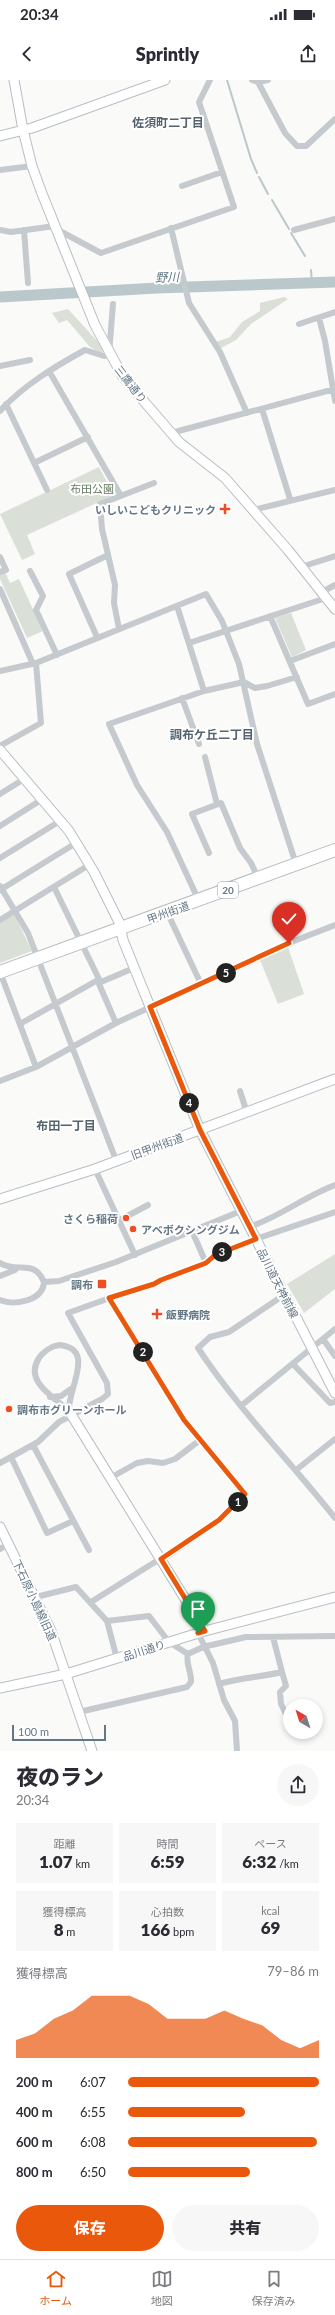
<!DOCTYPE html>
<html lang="ja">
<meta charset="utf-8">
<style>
:root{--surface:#fff;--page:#f7f7f7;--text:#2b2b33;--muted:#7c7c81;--line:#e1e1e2;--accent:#ea580c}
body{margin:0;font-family:Lato,"Noto Sans JP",sans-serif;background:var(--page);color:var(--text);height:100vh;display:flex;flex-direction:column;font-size:15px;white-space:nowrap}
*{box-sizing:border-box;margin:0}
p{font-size:13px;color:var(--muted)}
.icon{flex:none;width:22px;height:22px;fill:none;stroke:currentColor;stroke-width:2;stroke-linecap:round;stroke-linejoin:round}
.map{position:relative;height:1671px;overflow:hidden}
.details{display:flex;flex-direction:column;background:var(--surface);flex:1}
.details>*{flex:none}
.needle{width:26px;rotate:321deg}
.tools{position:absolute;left:283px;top:1619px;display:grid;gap:8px}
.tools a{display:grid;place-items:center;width:40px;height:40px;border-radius:50%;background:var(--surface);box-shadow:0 2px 6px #0003;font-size:20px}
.scale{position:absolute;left:12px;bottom:10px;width:94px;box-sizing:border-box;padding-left:4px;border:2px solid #637785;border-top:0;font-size:11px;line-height:14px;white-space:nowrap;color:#637785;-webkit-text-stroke:3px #fff;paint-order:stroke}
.pin{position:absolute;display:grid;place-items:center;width:34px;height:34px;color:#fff;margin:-41px -17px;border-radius:50% 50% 50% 0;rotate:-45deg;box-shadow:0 0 4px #0007}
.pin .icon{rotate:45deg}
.km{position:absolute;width:20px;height:20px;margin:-10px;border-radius:50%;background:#222;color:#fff;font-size:11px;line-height:20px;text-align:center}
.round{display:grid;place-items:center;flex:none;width:42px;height:42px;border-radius:21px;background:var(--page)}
.summary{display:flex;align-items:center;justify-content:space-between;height:68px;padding:0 16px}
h1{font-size:22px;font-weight:800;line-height:30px}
.figures{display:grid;grid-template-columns:repeat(3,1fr);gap:6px;height:68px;padding:4px 16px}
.figures div{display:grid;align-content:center;border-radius:0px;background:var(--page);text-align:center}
.figures b{font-size:17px;font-weight:800}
.figures small{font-size:11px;font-weight:400}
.figures p{font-size:11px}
.chart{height:112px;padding:8px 16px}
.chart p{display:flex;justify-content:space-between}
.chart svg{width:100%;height:72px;margin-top:4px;fill:var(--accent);opacity:.7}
.button{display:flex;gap:8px;margin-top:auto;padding:8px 16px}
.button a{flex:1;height:46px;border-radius:24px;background:var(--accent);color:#fff;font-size:16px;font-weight:800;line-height:46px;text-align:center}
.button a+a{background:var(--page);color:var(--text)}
ul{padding:0 16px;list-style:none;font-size:13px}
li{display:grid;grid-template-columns:64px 48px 1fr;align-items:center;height:30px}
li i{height:10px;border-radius:5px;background:var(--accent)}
.status{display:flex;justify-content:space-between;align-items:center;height:28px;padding:0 20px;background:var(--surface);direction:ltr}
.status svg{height:11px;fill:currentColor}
header{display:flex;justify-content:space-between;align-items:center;height:52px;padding:0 16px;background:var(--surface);font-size:18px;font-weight:800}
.dock{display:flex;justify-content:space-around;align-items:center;height:56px;border-top:1px solid var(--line);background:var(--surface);font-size:11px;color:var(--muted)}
.dock a{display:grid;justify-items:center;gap:2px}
.dock .selected{color:var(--accent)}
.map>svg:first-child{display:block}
</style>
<div class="status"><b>20:34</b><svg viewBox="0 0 49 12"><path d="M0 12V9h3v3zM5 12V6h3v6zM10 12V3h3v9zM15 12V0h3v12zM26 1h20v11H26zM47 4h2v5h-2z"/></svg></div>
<header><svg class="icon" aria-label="back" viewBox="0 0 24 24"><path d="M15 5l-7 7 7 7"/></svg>Sprintly<svg class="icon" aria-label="share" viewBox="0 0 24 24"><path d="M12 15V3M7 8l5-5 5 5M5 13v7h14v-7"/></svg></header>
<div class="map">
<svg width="335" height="1671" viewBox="0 0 335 1671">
<rect width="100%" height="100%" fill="#fafaf8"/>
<path fill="#dae0d7" d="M284 217 288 219 251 244 236 260 221 268 216 262 230 257 242 242 260 231V223Z
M68 229 100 264 103 271 101 273 90 267 67 240 59 243 52 233Z
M99 387 114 415 27 455 35 474 22 480 0 434Z
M5 492 10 503 19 499 43 551 27 558 0 499V495Z
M291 533 306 570 292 577 275 538Z
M14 834 32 871 0 883V843Z
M288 867 304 914 278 924 260 880Z
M335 1174V1209L304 1233 287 1204Z"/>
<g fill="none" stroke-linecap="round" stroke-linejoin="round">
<path stroke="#bac8cb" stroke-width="2" d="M227 0 251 79 257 93
M259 97 268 114
M272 120 289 149
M291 153 305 176
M311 190 312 203"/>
<path stroke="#bac8cb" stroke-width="11" d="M0 217 157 208 335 202"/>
<defs>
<path id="secondary" d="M14 0 23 50 32 86 41 111 95 245 123 297 179 362 225 398 288 470 335 529
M0 56 32 48 165 0
M0 670 69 751 94 792 119 842 123 860 200 1050 335 1313
M0 1119 95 1089 335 999
M69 1331 205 1551
M0 1447 51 1551 92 1671
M0 1608 66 1594 205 1551 335 1517"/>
<path id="highway" d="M0 892 335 770"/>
</defs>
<use href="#secondary" stroke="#b7bec3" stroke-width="11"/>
<use href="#highway" stroke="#b6bbbf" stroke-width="14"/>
<path stroke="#c5cace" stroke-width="6" d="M252 0 258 2 268 0
M258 2 285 53 297 66H306L335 39
M0 90 32 86
M182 106 222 92
M171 148 189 223 220 272 247 333
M0 150 11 152 55 146
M24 150 28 203
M58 150 101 173 234 127 199 22 210 0
M294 150 335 139
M319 238 325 261 335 321
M299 244 335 232
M0 286 30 280
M49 291 121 416
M6 324 47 410
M262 329 290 419
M0 331C24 305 54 287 85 270L104 276 109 274 113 224
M171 353 335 309
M34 383 88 357
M253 430 335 410
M0 477 6 490 0 492
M301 487 335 476
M30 491 43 516 36 530 57 575
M0 509 33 584
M322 512 335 505
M177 526 204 611 109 644 137 705 167 752 199 821
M270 536 308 624 335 614
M119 549 114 523 115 505 102 449 100 424 154 403
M97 557 69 494 108 475
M189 563 326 518
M290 581 335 564
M0 591 36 583 206 514 222 541 239 584 257 664 296 784
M204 611 244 602 255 608 267 606 297 597
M182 618 199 664
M0 666 41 643 36 583
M205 677 217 724
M0 714 24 699
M0 746 41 720
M209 773 192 734 221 723 240 768 251 783 258 798
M0 778 60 741
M0 806 28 853 116 1080
M54 807 99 899V904L116 943
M0 810 76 763
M167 832 201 904
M0 840 89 785
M0 892 36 987
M20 944 96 901 101 902 134 888
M0 1001 36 987 116 943 289 863 335 845
M240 1011 247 1033
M95 1089 135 1175
M118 1141 148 1125
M249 1147C280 1137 305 1116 335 1105
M192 1151 206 1183
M0 1183C18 1194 34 1178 44 1202 43 1221 14 1226 0 1220
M0 1196 15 1190
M44 1202 59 1201 116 1182 241 1131
M284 1215 229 1252 210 1257 198 1268C238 1329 290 1381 335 1438
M323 1259 335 1276
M59 1265C97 1268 67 1310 69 1331 56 1318 23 1302 39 1278 43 1272 51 1266 59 1265Z
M293 1284 330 1323 335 1322
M50 1317 61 1316 71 1309
M242 1325 335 1249
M33 1365 89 1470
M11 1377 47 1453 73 1441
M0 1383 38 1362 59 1342 102 1319 108 1314 107 1303 68 1233 132 1210 144 1208 206 1183 215 1175 238 1165 335 1132
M296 1390 335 1359
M110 1398 137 1383 148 1381 163 1383 175 1379 200 1360
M0 1469 8 1464
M36 1517 76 1507 107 1541 149 1536 169 1562 188 1574
M91 1522 155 1482 168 1476 219 1440 245 1414 184 1339 109 1218
M107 1541 117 1579
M198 1553 213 1583 224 1620 235 1641 237 1671
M273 1557 282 1592
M219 1604C240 1598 261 1597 282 1592L286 1606 280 1612 281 1624 290 1642
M79 1632 187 1607 191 1602C192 1593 185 1583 188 1574L203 1567 246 1557 335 1556
M295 1652 296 1654"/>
<use href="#secondary" stroke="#fff" stroke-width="9"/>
<use href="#highway" stroke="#fff" stroke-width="12"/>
</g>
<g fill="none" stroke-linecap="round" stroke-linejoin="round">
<defs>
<path id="route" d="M198 1553 205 1551 161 1479 219 1440 245 1414 184 1340 109 1218 154 1204 161 1200 206 1183 215 1175 256 1159 200 1050 150 927 289 863"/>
</defs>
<use href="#route" stroke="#fff" stroke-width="8"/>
<use href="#route" stroke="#ea580c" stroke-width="5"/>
</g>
<g fill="#ee4e24" stroke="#fff" stroke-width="1.5">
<path d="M223 423h4v4h4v4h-4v4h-4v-4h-4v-4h4z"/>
<circle cx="126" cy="1138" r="4"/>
<circle cx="133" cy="1149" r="4"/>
<rect x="97" y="1199" width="10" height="10" rx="2"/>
<path d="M155 1228h4v4h4v4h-4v4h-4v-4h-4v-4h4z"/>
<circle cx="9" cy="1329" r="4"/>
</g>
<g text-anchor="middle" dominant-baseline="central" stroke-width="4" stroke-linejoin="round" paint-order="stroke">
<rect fill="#fff" stroke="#92a0aa" stroke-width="1" x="218" y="802" width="20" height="16" rx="3"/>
<g font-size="10" font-weight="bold" fill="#637785">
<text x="228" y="810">20</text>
</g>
<g font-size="11" fill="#637785" stroke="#fff">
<text transform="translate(131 304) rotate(52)">三鷹通り</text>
<text transform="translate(168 832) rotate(-20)">甲州街道</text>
<text transform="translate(157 1066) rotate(-20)">旧甲州街道</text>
<text transform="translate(278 1203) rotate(63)">品川道天神前線</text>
<text transform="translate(35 1520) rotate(65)">下石原小島線旧道</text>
<text transform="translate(144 1570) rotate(-18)">品川通り</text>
</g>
<g font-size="11" fill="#687b63" stroke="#fff">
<text x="92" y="408">布田公園</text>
</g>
<g font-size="11" font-weight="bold" fill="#637785" stroke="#fff" text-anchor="end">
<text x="216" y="429">いしいこどもクリニック</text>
<text x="118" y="1138">さくら稲荷</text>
<text x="141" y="1149" text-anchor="start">アベボクシングジム</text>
<text x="93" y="1204">調布</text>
<text x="166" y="1234" text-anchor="start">飯野病院</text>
<text x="17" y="1329" text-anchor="start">調布市グリーンホール</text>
</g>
<g font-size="12" font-weight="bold" fill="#56646f" stroke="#fff">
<text x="168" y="42">佐須町二丁目</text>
<text x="212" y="654">調布ケ丘二丁目</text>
<text x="66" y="1045">布田一丁目</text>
</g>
<g font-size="12" font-style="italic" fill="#5e767e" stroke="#fff">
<text transform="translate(167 197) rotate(-2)">野川</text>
</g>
</g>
</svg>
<div class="tools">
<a><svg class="needle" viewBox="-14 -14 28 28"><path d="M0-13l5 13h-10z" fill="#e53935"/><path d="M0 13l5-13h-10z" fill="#7c7c81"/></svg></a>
</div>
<div class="scale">100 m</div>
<div class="pin" style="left:198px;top:1553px;background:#1e9e55"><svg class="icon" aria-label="arrive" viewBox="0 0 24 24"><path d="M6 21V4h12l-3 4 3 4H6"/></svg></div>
<div class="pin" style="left:289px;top:863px;background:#d93025"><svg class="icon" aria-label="check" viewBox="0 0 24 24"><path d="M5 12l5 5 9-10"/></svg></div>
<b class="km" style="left:238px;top:1422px">1</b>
<b class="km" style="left:143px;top:1272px">2</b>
<b class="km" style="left:222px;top:1172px">3</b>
<b class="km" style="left:189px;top:1023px">4</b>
<b class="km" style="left:226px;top:893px">5</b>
</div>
<section class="details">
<div class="summary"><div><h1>夜のラン</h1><p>20:34</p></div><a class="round"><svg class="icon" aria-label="share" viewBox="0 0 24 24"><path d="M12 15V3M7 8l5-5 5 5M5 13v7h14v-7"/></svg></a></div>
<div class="figures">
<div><p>距離</p><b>1.07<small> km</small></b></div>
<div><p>時間</p><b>6:59</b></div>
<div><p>ペース</p><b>6:32<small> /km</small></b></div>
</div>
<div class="figures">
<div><p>獲得標高</p><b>8<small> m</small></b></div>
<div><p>心拍数</p><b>166<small> bpm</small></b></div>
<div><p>kcal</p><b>69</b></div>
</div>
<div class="chart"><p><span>獲得標高</span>79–86 m</p>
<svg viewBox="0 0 160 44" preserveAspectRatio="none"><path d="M0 44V33L10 29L20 20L30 15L40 6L50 6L60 6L70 11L80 20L90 20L100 20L110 15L120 20L130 24L140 33L150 38L160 33V44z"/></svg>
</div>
<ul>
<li><b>200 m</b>6:07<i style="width:100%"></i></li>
<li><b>400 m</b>6:55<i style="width:61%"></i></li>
<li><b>600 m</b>6:08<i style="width:99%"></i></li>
<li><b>800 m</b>6:50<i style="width:64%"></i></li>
</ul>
<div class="button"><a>保存</a><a>共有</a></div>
</section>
<nav class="dock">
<a class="selected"><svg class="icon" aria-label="home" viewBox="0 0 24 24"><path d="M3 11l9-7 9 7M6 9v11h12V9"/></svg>ホーム</a>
<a><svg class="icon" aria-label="map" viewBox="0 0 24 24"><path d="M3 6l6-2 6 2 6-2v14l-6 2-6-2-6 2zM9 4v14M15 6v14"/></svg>地図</a>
<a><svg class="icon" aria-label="saved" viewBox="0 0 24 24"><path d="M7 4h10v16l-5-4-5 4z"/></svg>保存済み</a>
</nav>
